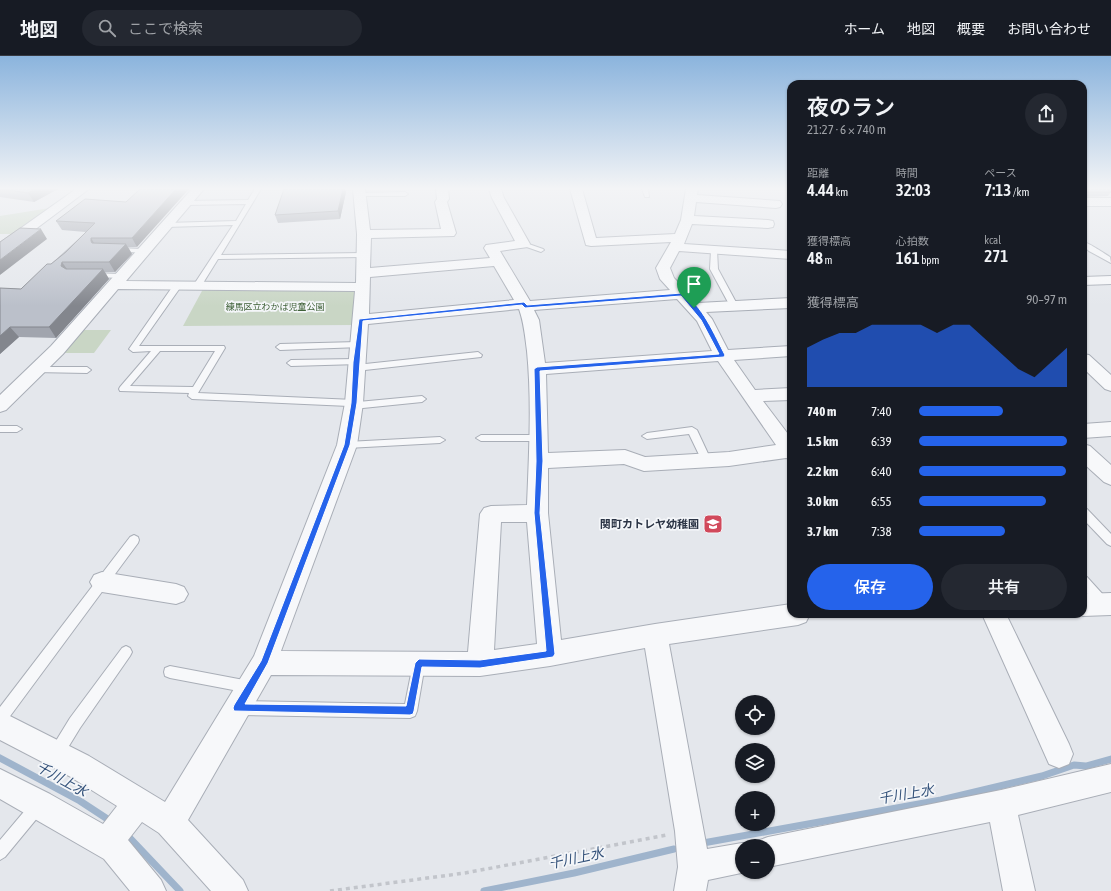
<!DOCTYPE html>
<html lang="ja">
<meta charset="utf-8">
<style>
:root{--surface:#171b24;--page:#242831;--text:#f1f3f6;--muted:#9ea1a6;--line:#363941;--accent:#2563eb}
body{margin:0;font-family:"Asap Condensed","Noto Sans JP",sans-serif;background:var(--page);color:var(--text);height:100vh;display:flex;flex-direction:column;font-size:15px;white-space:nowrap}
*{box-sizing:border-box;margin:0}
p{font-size:13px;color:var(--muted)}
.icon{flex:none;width:22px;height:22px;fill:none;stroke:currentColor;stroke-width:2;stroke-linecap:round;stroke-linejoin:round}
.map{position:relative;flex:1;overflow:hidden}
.drawer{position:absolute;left:787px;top:24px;width:300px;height:538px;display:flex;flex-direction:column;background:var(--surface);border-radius:12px;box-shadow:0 1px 3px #0004}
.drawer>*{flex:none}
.controls{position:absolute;left:735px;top:639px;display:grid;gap:8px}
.controls a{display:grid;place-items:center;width:40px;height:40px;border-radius:50%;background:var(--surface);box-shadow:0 1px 3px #0004;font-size:20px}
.pin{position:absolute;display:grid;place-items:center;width:34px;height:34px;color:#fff;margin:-41px -17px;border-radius:50% 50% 50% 0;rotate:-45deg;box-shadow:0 0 4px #0007}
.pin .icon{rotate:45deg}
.round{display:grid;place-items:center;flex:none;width:42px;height:42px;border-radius:21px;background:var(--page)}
.overview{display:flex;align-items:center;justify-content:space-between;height:68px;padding:0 20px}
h1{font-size:22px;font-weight:600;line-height:30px}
.stats{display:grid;grid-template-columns:repeat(3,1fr);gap:6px;height:68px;padding:4px 20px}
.stats div{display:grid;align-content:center}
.stats b{font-size:17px;font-weight:600}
.stats small{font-size:11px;font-weight:400}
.stats p{font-size:11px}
.chart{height:112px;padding:8px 20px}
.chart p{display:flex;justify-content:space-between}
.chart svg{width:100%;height:72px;margin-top:4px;fill:var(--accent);opacity:.7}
.primary-button{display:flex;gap:8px;margin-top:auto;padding:8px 20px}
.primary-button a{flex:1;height:46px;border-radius:24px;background:var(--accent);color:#fff;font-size:16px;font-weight:600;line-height:46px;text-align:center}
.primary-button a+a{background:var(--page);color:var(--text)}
ul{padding:0 20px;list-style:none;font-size:13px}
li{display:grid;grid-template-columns:64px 48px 1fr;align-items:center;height:30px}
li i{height:10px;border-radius:5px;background:var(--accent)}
header{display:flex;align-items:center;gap:24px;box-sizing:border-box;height:56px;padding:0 20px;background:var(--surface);border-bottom:1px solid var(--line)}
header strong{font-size:19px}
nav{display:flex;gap:22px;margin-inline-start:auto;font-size:14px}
.search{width:280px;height:36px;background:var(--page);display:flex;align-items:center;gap:10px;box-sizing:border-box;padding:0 14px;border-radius:22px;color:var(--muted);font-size:15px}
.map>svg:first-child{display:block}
</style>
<header>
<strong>地図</strong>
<div class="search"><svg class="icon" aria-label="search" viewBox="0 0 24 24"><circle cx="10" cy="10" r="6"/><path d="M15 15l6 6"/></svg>ここで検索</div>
<nav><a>ホーム</a><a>地図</a><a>概要</a><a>お問い合わせ</a></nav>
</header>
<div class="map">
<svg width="1111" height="835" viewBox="0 0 1111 835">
<rect width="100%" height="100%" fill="#e4e7ec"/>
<path fill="#c9d6c5" d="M50 152 12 178H0V160Z
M203 233H358L355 269 183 270Z
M79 274H111L94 297H60Z"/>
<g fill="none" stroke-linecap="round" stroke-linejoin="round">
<path stroke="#9fb4cc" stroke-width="7" d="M0 702 80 745 112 766
M125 777 180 835
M703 787 941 744 1042 720 1074 709 1086 710 1111 703
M484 835 574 817 674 793"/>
<defs>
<path id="service" d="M255 133H261L221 199 363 197 366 199 363 201 218 203 200 232H194L193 230 233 169 166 171 163 169 166 167 236 165 246 148 185 149 182 147 185 145 248 144Z
M642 133H648L649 141H645Z
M360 137 405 136 408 138 405 140H358V138Z
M523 186 543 193 544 194 541 196 521 189 520 188Z
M1083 186C1088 186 1105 198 1110 201L1111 207 1089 195 1083 190Z
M116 192 144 193 147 195 144 197 114 195V193Z
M714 192 717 194 718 213 738 250 737 252H734L730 250 710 213 711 194Z
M90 217 122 218 126 220 122 222 93 221 89 219Z
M175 227H178L182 229 139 290H224L225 292 198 337 354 344 358 346 422 340 426 343 422 346 353 353 349 350 192 343 188 340 189 337 120 335 119 333 120 331 151 295 133 296 129 293ZM160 295H215L193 331 130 330Z
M358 286 361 287V291L280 294 276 291 280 288Z
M478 296 482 299 481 301 356 315 352 312 356 309Z
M356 303 359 304 360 306 359 308 291 310 287 307 291 304Z
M37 311H87L91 314 87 317 34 316 33 314Z
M0 370H17L22 373 17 376H0Z
M692 371 697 374 711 404 709 407H703L689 378 647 383 642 380 647 377Z
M481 379H539L544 382 539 385H481L476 382Z
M440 381 445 384 440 387 347 392 342 389 347 386Z
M1083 452 1087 453 1111 478V490L1107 488 1083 463Z
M134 479 138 481 139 484 138 487 5 667 0 669V651L130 481Z
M1083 520 1087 521 1107 543 1109 547 1107 551 1103 552 1099 551 1083 533Z
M126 590 130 592 132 596 130 600 80 672 61 703 56 705 51 703 49 698 51 693 70 662 122 592Z
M419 602 423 604 425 608 417 655 415 660 410 662 239 659 234 657 232 652 234 647 239 645 405 648 413 608 415 604Z
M170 610 249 625 254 626 256 631 254 636 249 637 170 622 165 620 164 616 165 612Z
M38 743 43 745 45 750 43 755 5 801 0 804V784L33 745Z"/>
<path id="minor" d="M76 133H89L5 196 0 197V187Z
M192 133H204L126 225 356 227 357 178 353 133H365L370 174 441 173 435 146 437 143 436 133H448L449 143 447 146 456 177 454 180 371 182 370 212 490 202 484 192 486 189 515 185 492 142 489 133H501L504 142 530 188 528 191 500 195 530 245 670 234 660 223 656 212 671 186 591 190 586 189 570 133H582L596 182 675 178 681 164 686 133H698L697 139 780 145 782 148 780 151 776 152 696 146 694 160 768 164 773 165 774 168 773 171 768 172 692 168 684 188 791 195V203L679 195 670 212 674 222 698 247 791 242V252L706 256 712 263 728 294 791 290V300L734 304 755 334 791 332V344L763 345 791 382V403L786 402 729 410 644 415 624 408 548 412V457L561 584 655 568 791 548V558H810L806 566 798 569 669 588 707 793 742 787 750 790H742V816H746L708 824 706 835H674L678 811 675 775 645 592 550 610 480 620 271 619 188 764 243 824 248 835H211L159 777 142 766 128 784 161 824 166 835H130L104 803 0 743V713L50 738 103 768 117 750 69 720 0 684V655L89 700 165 746 254 600 337 389 345 347 355 235 118 233 63 298 6 354 0 356V339L51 290ZM494 210 514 244 369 258 370 221ZM677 243 697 265 712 295 545 307 539 264 534 254ZM519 253C524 267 525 280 527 295 532 346 529 398 527 449L491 450 484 452 480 458 468 596 281 595 357 389 363 347 368 268ZM718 305 776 389 729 396 645 401 625 394 548 397 546 318ZM501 466H527L537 588 494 594Z
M1083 142H1111V150H1083Z
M1111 220V228L1083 229V221Z
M1083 298 1089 299 1111 319V335L1105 333 1083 312Z
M1111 366V380L1083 382V368Z
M1083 388 1090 390 1111 409V429L1104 426 1083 407Z
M102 516 176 528 184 531 188 538 184 545 176 548 102 536 94 533 90 526 94 519Z
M1111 537V559L1083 560 1079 558H1083V538Z
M982 558H1006L1069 688 1073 698 1069 708 1059 712 1049 708Z
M1111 708V736L1018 759 1035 835H1003L990 766 768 811V790H755L757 785 768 781 1001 734Z"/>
</defs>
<use href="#service" stroke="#a9aeb7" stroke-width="2"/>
<use href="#minor" stroke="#a9aeb7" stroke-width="2"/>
<path stroke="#c2c5cb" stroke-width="3.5" stroke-dasharray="4 4" stroke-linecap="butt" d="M330 835 465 817 667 779"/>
<use href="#service" fill="#f7f8fa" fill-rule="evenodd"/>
<use href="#minor" fill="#f7f8fa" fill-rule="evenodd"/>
</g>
<path fill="#a1a5ae" d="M0 133H58L34 146 0 141Z
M1083 133H1111V134H1109L1111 136 1108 140 1083 141Z
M346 136 340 163 278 167 275 159Z
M126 146 137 191H128L132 198 115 216H105L109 223 56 282 19 281 0 298V232L21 233 51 208 86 176 62 174 56 165Z"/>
<path fill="#83868d" d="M35 133H58L34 146 28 137Z
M176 133H189L137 191 132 182Z
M343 133H345L346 136 340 163 338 155Z
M41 173 47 183 0 219V204Z
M91 182 97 192 91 185Z
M126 188 132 198 115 216 109 206Z
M62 206 69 216 61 210Z
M103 213 109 223 56 282 49 271Z
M10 271 19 281 0 298V280Z"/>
<path fill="#bbc0ca" stroke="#83868d" d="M1 133H35L28 137Z
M140 133H176L132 182H91V185L92 187 126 188 109 206H62L61 210 66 213H103L49 271H10L0 280V232L21 233 47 208H51L66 196 95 167 56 165 85 143 126 146Z
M284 133H343L338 155 275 159Z
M1083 133H1107L1111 136H1083Z
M20 172 41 173 0 204V186Z"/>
<linearGradient id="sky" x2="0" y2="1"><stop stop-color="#8bb4dd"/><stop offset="0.53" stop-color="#f3f4f6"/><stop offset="1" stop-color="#f3f4f6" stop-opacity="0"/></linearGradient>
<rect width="1111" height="250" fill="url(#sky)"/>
<path fill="#2563eb" stroke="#fff" fill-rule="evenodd" d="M682 237C702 248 715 280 725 299L724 301 540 315 543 405 540 457 555 598 553 601 480 612 422 611 414 655 413 658 410 659 234 655 233 652 234 649 261 605 344 389 351 347 353 306 359 263 524 246 527 249ZM681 240 701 264 719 298 537 311 534 313 536 405 534 457 546 595 480 604 419 603 415 607 406 650 245 648 268 607 350 389 357 347 363 265 522 249 525 252Z"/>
<defs>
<symbol id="school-square" viewBox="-11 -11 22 22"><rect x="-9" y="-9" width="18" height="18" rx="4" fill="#d1495b" stroke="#f4f6f9"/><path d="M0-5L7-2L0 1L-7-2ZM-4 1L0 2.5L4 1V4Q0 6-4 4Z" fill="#fff"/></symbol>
</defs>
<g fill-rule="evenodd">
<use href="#school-square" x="702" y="457" width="22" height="22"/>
</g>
<g text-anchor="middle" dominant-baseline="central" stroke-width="3.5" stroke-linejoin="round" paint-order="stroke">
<g font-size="9" fill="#3f6138" stroke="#f4f6f9">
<text x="275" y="251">練馬区立わかば児童公園</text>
</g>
<g font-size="11" font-weight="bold" fill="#2b3445" stroke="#f4f6f9" text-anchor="end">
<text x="699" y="468">関町カトレヤ幼稚園</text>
</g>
<g font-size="14" font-style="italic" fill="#34527a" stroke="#f4f6f9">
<text transform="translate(62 723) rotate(29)">千川上水</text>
<text transform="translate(906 738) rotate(-10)">千川上水</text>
<text transform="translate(576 802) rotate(-12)">千川上水</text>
</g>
</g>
</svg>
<div class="controls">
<a><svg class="icon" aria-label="locate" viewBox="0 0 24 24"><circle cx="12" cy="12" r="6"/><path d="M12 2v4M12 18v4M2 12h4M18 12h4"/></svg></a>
<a><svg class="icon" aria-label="layers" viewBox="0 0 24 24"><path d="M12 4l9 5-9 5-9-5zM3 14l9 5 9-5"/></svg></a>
<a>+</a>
<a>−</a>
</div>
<div class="pin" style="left:694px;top:252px;background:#1e9e55"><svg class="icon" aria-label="arrive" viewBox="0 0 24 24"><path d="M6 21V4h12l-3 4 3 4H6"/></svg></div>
<section class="drawer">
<div class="overview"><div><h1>夜のラン</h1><p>21:27 · 6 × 740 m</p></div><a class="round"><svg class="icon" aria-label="share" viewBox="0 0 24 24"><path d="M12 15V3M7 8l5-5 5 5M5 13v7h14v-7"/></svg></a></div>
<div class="stats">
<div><p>距離</p><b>4.44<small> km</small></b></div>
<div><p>時間</p><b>32:03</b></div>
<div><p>ペース</p><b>7:13<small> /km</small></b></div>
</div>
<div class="stats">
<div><p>獲得標高</p><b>48<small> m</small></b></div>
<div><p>心拍数</p><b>161<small> bpm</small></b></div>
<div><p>kcal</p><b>271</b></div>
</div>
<div class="chart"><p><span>獲得標高</span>90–97 m</p>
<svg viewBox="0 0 160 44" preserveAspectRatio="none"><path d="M0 44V20L10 15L20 11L30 11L40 6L50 6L60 6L70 6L80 11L90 6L100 6L110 15L120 24L130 33L140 38L150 29L160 20V44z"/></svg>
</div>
<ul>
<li><b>740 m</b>7:40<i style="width:57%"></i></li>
<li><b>1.5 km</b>6:39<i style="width:100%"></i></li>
<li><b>2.2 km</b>6:40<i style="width:99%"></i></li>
<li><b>3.0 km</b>6:55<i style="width:86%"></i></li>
<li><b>3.7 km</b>7:38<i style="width:58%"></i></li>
</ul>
<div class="primary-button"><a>保存</a><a>共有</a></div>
</section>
</div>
